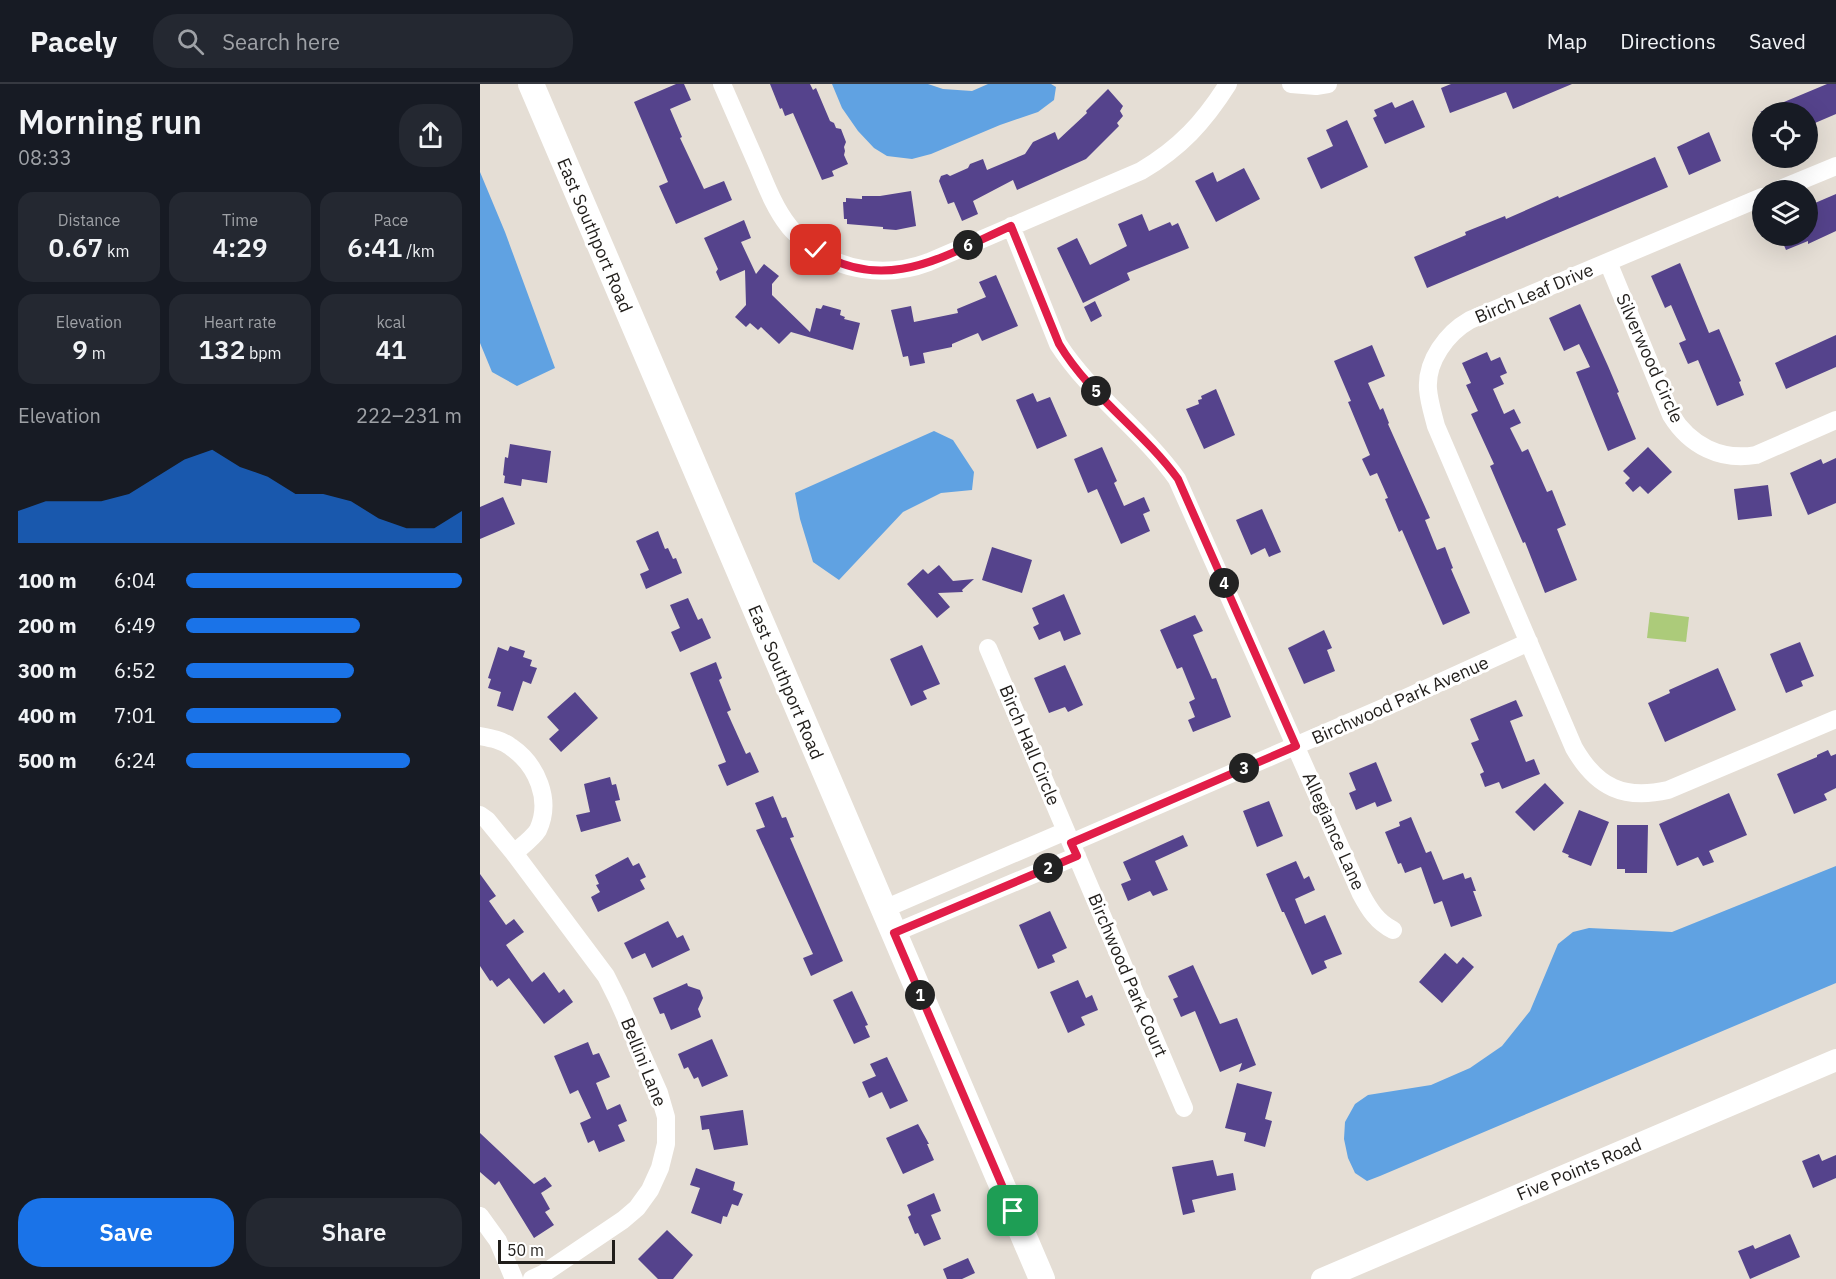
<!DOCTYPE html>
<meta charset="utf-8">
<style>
:root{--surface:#171b24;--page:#242831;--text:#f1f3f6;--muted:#9ea1a6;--line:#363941;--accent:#1a73e8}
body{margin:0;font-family:"IBM Plex Sans",sans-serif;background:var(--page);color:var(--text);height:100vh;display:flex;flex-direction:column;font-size:22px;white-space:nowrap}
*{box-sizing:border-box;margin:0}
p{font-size:20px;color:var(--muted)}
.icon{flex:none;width:33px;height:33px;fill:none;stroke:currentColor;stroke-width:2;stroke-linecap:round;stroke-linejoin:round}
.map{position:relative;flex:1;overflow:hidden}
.drawer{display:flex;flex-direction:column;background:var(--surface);width:480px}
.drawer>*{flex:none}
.controls{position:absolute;left:1272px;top:18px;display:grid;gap:12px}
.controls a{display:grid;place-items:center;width:66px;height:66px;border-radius:50%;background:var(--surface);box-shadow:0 6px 24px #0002;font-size:30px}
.scale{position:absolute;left:18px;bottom:15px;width:117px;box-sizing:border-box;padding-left:6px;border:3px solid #211e1b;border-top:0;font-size:16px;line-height:21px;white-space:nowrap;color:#211e1b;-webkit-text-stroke:4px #fff;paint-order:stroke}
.pin{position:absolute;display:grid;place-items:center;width:51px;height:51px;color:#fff;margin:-26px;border-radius:12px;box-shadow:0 3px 9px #0006}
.km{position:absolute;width:30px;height:30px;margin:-15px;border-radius:50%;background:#222;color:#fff;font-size:16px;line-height:30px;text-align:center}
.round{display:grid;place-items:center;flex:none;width:63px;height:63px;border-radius:24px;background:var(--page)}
.headline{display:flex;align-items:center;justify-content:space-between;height:102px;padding:0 18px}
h1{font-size:33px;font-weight:600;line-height:45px}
.figures{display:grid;grid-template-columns:repeat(3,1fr);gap:9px;height:102px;padding:6px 18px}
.figures div{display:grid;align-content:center;border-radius:15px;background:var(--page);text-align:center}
.figures b{font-size:26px;font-weight:600}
.figures small{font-size:16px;font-weight:400}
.figures p{font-size:16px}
.chart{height:168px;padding:12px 18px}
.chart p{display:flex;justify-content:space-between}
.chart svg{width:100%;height:108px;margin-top:6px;fill:var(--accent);opacity:.7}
.primary-button{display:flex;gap:12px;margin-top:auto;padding:12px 18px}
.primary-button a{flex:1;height:69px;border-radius:24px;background:var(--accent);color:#fff;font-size:24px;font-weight:600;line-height:69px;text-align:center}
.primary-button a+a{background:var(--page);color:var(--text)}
ul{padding:0 18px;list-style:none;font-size:20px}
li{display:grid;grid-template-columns:96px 72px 1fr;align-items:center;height:45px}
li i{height:15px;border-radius:8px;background:var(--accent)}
header{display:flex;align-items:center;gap:36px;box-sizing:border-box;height:84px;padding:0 30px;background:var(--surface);border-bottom:2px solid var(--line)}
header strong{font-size:28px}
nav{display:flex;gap:33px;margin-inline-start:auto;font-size:21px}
.search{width:420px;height:54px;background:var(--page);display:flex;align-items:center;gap:15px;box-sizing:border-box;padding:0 21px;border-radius:24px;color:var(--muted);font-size:22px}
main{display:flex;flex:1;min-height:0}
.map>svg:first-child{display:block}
</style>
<header>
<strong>Pacely</strong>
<div class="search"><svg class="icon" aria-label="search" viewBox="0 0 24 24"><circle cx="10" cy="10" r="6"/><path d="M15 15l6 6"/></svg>Search here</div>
<nav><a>Map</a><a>Directions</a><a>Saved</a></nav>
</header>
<main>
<section class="drawer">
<div class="headline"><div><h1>Morning run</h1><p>08:33</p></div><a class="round"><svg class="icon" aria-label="share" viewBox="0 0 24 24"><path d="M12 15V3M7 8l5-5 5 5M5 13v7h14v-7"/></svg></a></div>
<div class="figures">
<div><p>Distance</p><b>0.67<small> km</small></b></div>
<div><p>Time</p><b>4:29</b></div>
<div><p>Pace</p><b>6:41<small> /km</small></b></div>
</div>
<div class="figures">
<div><p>Elevation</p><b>9<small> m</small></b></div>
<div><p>Heart rate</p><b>132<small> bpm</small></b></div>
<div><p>kcal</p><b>41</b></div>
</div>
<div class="chart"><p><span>Elevation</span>222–231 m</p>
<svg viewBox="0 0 160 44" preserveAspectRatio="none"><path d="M0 44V31L10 27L20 27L30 27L40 24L50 17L60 10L70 6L80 13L90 17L100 24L110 24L120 27L130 34L140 38L150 38L160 31V44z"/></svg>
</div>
<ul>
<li><b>100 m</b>6:04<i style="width:100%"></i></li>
<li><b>200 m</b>6:49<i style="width:63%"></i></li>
<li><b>300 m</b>6:52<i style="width:61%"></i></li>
<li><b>400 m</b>7:01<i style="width:56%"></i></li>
<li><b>500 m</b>6:24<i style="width:81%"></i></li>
</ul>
<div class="primary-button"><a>Save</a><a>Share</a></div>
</section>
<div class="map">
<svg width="1356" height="1195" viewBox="0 0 1356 1195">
<rect width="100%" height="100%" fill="#e5ded5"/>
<path fill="#accb7a" d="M1170 528 1209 533 1206 558 1167 554Z"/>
<path fill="#60a2e2" d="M352 0H448L463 5 492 7 508 0H571L576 3 574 16 558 28 520 41 451 70 432 75 407 72 394 64 378 47 362 24Z
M0 88 25 148 75 284 37 302 12 288 0 259Z
M454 347 473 356 494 388 492 406 461 409 423 428 359 496 333 478 320 435 315 409Z
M1356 782V899L900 1092 887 1097 875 1089 868 1074 864 1055 865 1038 875 1020 888 1011 951 1001 990 984 1022 962 1050 927 1078 860 1093 848 1109 844 1192 848Z"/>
<path fill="#55438c" d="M196 0H204L211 16 190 25 202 53 200 54 224 105 244 97 252 116 196 140 179 102 188 98 154 18Z
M290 0H330L333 6 336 4 350 37 354 39 356 44 361 45 366 58 364 63 365 67 364 71 368 80 352 87 354 92 342 96 313 29 305 32 302 24 300 25Z
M971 0H1092L1033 25 1026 8 970 29 961 4Z
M1347 0H1356V30L1328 42V28H1280Z
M628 5 643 22 640 27 643 32 637 39 639 42 606 75 537 106 533 96 493 117 498 130 482 137 474 118 468 120 459 97 461 92 467 90 470 92 488 84 490 80 503 75 507 86 545 70 553 58 575 48 578 56 607 29 606 27Z
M933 16 945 43 905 60 893 34 897 32 894 26 912 18 915 24Z
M867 36 888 83 841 105 827 74 853 62 846 46Z
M1229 48 1241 77 1209 91 1197 63Z
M1175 73 1188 103 947 204 934 173 986 151 985 148 1025 132 1026 135 1078 112 1079 114Z
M764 84 780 115 736 138 715 97 733 88 737 98Z
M431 107 436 142 416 146 403 145V143L367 140V135H364L363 118H366V114L382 115V112H400Z
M1356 110V147L1328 160V157L1306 166 1300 152H1328V122Z
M662 130 669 147 690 138 692 142 698 139 709 164 647 189 650 196 603 219 577 164 597 154 610 181 647 162 638 140Z
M264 136 271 154 261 158 276 190 284 180 299 192 292 200V211L330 248 336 224 341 225 343 221 361 226 360 231 365 233 364 235 380 239 373 266 311 248 299 260 281 243 278 246 270 239 266 243 255 233 266 221 265 186 240 197 236 188 238 185 224 154Z
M1200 179 1229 249 1239 245 1261 297 1259 298 1264 311 1237 322 1218 276 1208 280 1199 259 1206 256 1191 221 1185 224 1171 192Z
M516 191 538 242 502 257 498 249 472 260V263L443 269 445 279 430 282 428 272 423 273 411 226 431 222 434 238 478 229 477 225 506 213 499 198Z
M615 217 622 232 611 238 604 223Z
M1100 220 1128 282 1139 308 1137 309 1156 355 1128 367 1096 288 1110 283 1099 260 1084 267 1069 234Z
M1356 251V283L1306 305 1295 279Z
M892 261 905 292 888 299 900 326 903 324 909 339 908 340 950 434 945 436 957 466 965 463 973 484 971 485 990 529 963 541 922 446 919 448 905 415 908 414 897 389 890 392 882 375 890 371 868 318 871 317 854 277Z
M1007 268 1011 277 1020 273 1027 289 1020 292 1024 300 1013 305 1024 330 1034 325 1041 339 1030 344 1042 368 1048 365 1067 408 1072 406 1086 441 1077 445 1097 496 1065 509 1045 458 1043 459 1010 382 1014 380 991 330 998 327 986 301 991 299 982 279Z
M736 305 755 351 724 365 706 325 719 320 718 316 722 315 721 312Z
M553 309 557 318 570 313 587 352 557 365 536 316Z
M30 360 71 367 67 399 42 395 41 402 24 399 25 392 23 391 25 373 28 374Z
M622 363 637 397 634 399 644 422 664 413 670 427 663 430 670 447 641 460 617 405 608 409 594 375Z
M1168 363 1192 388 1168 410 1160 402 1153 408 1145 399 1150 394 1143 387Z
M1356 374V419L1328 431 1310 389 1341 375 1343 380Z
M1288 401 1292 432 1258 436 1254 405Z
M23 413 35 440 0 455V423Z
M782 425 801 468 789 473 785 464 771 471 756 436Z
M178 447 185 465 188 464 193 475 196 474 202 489 166 505 160 490 169 486 156 457Z
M512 463 552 476 542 509 502 496Z
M459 481 473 497 494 495 482 506 483 508 458 509 470 523 457 534 427 500 443 485 448 490Z
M584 510 601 550 584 557 580 547 559 556 553 543 559 540 552 524Z
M208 514 218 536 222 534 231 554 200 568 191 548 200 544 190 521Z
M715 531 723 547 713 551 732 595 736 594 751 633 713 648 708 636 715 633 709 618 715 615 702 583 697 585 680 546Z
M844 546 852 564 847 566 855 587 824 600 808 564Z
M1320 558 1334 592 1321 597 1323 602 1306 609 1290 570Z
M442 561 460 600 443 607 447 615 431 622 410 575Z
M30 562 45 567 43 573 52 576 50 582 57 584 51 600 43 597 33 627 17 622 21 608 8 604 11 595 8 594 18 563 28 567Z
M236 578 242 594 239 596 251 626 247 628 266 670 270 668 279 688 247 702 238 681 246 678 210 589Z
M585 581 603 621 588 628 585 623 569 629 554 594Z
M1238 584 1256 626 1185 658 1168 619 1190 609 1189 606Z
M95 608 118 634 81 668 69 655 79 646 67 633Z
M1036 616 1043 632 1030 637 1046 678 1054 675 1060 690 1022 705 1019 698 1005 703 1000 690 1004 688 991 659 999 656 990 635Z
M1348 666 1351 672 1356 670V704L1344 710 1347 716 1314 730 1297 690 1337 673V671Z
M896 678 912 717 897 723 895 718 876 726 869 709 876 706 869 689Z
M130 693 132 701 136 700 140 716 135 717 141 737 101 748 96 731 110 728 104 700Z
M1065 699 1084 719 1054 747 1035 728Z
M1249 709 1267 751 1229 767 1234 778 1223 782 1218 773 1197 782 1179 740Z
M293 712 302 734 306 733 314 753 310 754 363 877 331 892 323 874 333 870 276 746 285 743 275 719Z
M789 717 803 752 777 763 763 727Z
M1099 726 1129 738 1111 782 1088 773 1089 771 1082 768Z
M931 733 946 769 951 767 963 796 983 789 985 795 991 793 996 807H993L1002 832 971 843 962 817 954 820 941 783 925 789 921 779 918 780 905 748 920 742 919 738Z
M1137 741H1168L1167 789H1145V785H1137Z
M703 751 708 762 675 777 688 806 673 812 670 807 648 817 641 800 651 796 643 778Z
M148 773 153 782 159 779 166 793 160 796 165 805 118 828 111 813 120 808 116 801 119 800 115 791Z
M816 777 824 795 829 792 835 806 815 815 825 840 845 831 862 870 844 877 847 884 832 891 804 828H802L786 790Z
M0 790 16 812 9 817 26 841 34 835 44 848 26 861 52 898 64 888 79 909 84 905 93 918 64 940 29 894 17 903 12 896 10 897 0 882Z
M570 827 587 864 572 871 575 878 558 885 539 841Z
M188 837 197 854 203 851 210 866 172 884 165 869 152 875 144 859Z
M965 869 977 880 983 873 994 883 962 919 939 898Z
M713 881 740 940 757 934 776 981 759 988 762 979 740 988 715 927 701 933 693 915 698 913 688 892Z
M598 896 606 914 612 911 618 926 601 933 605 941 588 949 570 908Z
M207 899 208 902 220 906 223 914 218 925 221 933 191 946 184 929 180 930 173 914Z
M372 907 388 941 385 942 390 953 374 960 353 916Z
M232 955 248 992 222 1003 218 993 214 995 208 983 204 985 198 970Z
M108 958 113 971 119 969 130 993 116 999 127 1026 140 1020 147 1037 138 1041 145 1057 119 1068 114 1056 108 1059 100 1039 111 1034 98 1006 90 1010 74 972Z
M407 973 428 1017 410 1025 402 1008 389 1014 382 998 396 992 390 980Z
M757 999 792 1008 785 1035 792 1037 785 1063 764 1057 766 1049 745 1044Z
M263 1026 268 1061 234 1066 229 1045 222 1046 220 1032Z
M438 1040 449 1060H447L454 1076 423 1090 406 1054Z
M0 1049 54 1100 65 1093 72 1102 61 1109 70 1125 65 1128 74 1141 54 1154 19 1097 15 1101 0 1088Z
M1339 1070 1342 1077 1356 1071V1094L1333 1104 1322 1077Z
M733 1076 737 1092 753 1089 756 1106 712 1116 715 1128 703 1131 692 1083Z
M216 1084 255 1098 253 1106 263 1110 258 1122 252 1120 247 1133 243 1132 241 1140 211 1129 220 1104 210 1101Z
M454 1109 461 1127 451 1131 461 1155 444 1162 438 1149 435 1150 428 1133 431 1131 427 1121Z
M187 1146 213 1171 193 1195H178L158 1175Z
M1310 1150 1320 1173 1270 1195 1258 1167 1273 1161 1275 1165Z
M488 1174 495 1189 482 1195H467L463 1185Z"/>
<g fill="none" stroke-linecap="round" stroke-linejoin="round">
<path stroke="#fff" stroke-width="18" d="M242 0C254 27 265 53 277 80 286 101 294 123 308 141 312 147 319 152 324 157 357 188 407 194 449 178L661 87C700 64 724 38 748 0
M811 0 836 2 848 0
M1298 106 1356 82
M1282 113 990 236C967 249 946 277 948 305 949 318 953 330 956 342L1094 664C1117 704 1144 716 1188 706L1356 635
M531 142 578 260C611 311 662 346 697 395L881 810C889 825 897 838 913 846
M1128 178 1191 331C1210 362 1241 377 1276 371L1356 336
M508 564 704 1024
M0 652C11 654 22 656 31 663 57 681 72 716 58 746 53 754 42 762 34 769
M0 731 7 736 34 769 126 892 138 916 179 1009 186 1033V1060L180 1084 170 1106 157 1124 143 1136 63 1190 52 1195
M591 759 919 617 1049 558
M404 825 586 747
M414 849 597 772
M0 1132 18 1157 34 1195"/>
<path stroke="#fff" stroke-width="22" d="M842 1195 1356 976"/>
<path stroke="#fff" stroke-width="26" d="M51 0 562 1195"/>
</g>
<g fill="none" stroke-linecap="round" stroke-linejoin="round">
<defs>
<path id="route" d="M336 166C404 212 466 171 531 142L579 260C610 312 662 346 698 395L816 662 591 759 597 772 414 849 533 1127"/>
</defs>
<use href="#route" stroke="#fff" stroke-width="12"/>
<use href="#route" stroke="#e11d48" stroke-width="8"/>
</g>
<g text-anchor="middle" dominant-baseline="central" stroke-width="6" stroke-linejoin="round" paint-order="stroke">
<g font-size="18" fill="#211e1b" stroke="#fff">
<text transform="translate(115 151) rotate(67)">East Southport Road</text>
<text transform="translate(1054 209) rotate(-23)">Birch Leaf Drive</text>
<text transform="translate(1170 274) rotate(66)">Silverwood Circle</text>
<text transform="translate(306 598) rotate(67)">East Southport Road</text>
<text transform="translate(920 616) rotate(-24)">Birchwood Park Avenue</text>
<text transform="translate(550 661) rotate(67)">Birch Hall Circle</text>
<text transform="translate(854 747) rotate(66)">Allegiance Lane</text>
<text transform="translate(648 891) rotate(67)">Birchwood Park Court</text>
<text transform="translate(164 978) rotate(68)">Bellini Lane</text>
<text transform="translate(1099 1085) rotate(-23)">Five Points Road</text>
</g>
</g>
</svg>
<div class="controls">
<a><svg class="icon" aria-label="locate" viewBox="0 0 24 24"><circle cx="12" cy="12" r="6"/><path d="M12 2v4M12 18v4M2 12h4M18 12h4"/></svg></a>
<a><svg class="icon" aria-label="layers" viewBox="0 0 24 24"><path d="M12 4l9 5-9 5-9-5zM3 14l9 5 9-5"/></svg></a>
</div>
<div class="scale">50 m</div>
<div class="pin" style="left:533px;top:1127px;background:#1e9e55"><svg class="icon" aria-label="arrive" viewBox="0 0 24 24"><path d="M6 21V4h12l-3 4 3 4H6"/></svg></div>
<div class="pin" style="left:336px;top:166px;background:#d93025"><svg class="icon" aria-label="check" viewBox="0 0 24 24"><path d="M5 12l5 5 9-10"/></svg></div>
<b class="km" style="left:440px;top:911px">1</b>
<b class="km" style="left:568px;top:784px">2</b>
<b class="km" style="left:764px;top:684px">3</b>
<b class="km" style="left:744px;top:499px">4</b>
<b class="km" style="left:616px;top:307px">5</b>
<b class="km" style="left:488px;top:161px">6</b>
</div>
</main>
